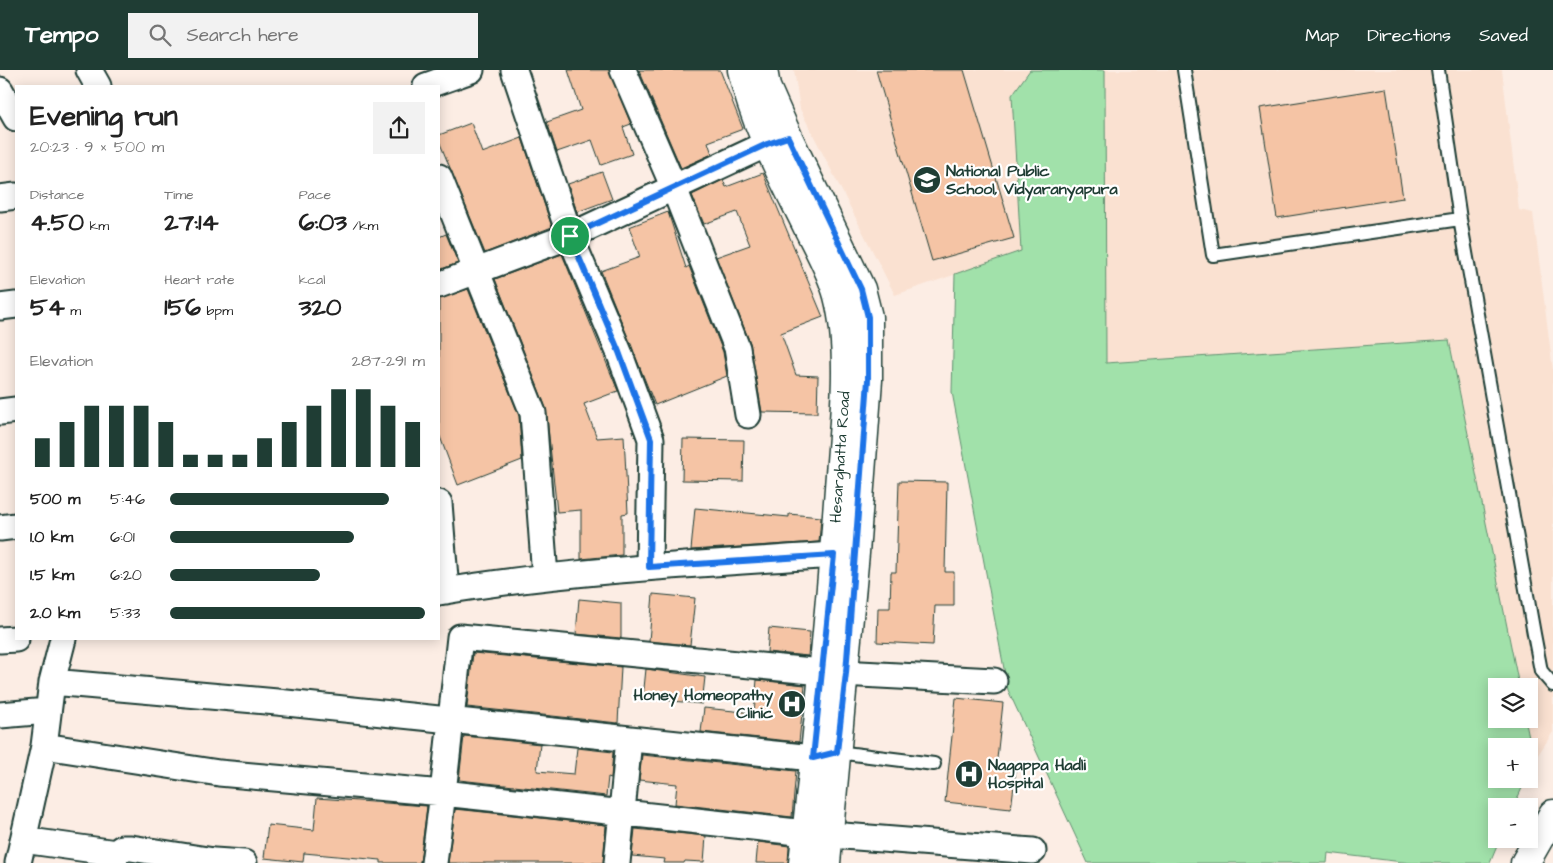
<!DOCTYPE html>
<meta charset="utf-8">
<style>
:root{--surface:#fff;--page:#f2f2f2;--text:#222;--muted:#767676;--accent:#1f3d34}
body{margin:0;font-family:"Architects Daughter",sans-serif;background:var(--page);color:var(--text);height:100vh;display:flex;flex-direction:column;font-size:19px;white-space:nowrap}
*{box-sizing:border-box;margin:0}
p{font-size:16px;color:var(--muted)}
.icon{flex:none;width:28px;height:28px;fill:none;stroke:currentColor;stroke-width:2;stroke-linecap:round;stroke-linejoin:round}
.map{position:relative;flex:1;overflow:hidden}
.sheet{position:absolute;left:15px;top:15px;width:425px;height:555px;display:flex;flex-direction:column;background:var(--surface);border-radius:0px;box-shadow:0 2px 12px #0003}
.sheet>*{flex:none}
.fabs{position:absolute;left:1488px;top:608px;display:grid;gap:10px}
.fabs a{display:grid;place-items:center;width:50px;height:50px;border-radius:0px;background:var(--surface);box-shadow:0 2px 12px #0003;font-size:25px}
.pin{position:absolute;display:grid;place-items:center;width:42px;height:42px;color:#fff;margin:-21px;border:2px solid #fff;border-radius:50%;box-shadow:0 1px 5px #0007}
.round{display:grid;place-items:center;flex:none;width:52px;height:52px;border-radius:0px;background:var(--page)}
.headline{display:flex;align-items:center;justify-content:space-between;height:85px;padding:0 15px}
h1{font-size:28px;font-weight:700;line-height:38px}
.stats{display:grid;grid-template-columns:repeat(3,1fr);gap:8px;height:85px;padding:5px 15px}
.stats div{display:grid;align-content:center}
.stats b{font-size:25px;font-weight:700}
.stats small{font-size:14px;font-weight:400}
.stats p{font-size:14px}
.chart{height:140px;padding:10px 15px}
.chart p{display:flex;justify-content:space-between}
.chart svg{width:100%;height:90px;margin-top:5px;stroke:var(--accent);stroke-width:6}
ul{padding:0 15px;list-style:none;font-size:16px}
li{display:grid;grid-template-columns:80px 60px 1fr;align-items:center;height:38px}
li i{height:12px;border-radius:6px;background:var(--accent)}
header{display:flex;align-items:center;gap:30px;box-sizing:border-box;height:70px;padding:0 25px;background:var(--accent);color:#fff}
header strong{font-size:24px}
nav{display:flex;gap:28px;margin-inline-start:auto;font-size:18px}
.search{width:350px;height:45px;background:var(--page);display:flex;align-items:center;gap:12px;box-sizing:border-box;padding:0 18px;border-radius:0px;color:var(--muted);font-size:19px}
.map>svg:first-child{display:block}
</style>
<header>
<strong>Tempo</strong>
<div class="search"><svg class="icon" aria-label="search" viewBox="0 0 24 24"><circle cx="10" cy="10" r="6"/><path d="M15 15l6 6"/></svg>Search here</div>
<nav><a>Map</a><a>Directions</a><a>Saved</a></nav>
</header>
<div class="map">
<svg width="1553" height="793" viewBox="0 0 1553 793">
<rect width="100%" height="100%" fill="#fcede4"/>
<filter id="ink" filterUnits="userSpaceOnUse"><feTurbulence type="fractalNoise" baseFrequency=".02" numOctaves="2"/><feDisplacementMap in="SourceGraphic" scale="10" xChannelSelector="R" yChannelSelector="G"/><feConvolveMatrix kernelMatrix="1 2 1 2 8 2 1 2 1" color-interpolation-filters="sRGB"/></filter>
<g filter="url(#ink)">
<path fill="#fae1d1" d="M794 0H1030L1012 25 1021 182 895 225 800 39Z
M1105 0H1502L1519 140 1533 143 1553 300V662L1534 691 1525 649H1529V616H1519L1449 270 1106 293Z"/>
<path fill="#a1e1aa" stroke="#608f6f" d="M1030 0H1105L1106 293 1449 270 1519 616H1496V649H1525L1534 691 1529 702V676H1496V709H1526L1514 736H1496V769H1500L1490 793H1411L1328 783 1327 793H1088L1008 620 952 322 955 204 1021 181 1012 25Z"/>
<path fill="#f5c4a5" stroke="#1f3d34" d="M568 0H609L631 54 623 57 632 84 601 95 592 70 557 82 547 52 581 40Z
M639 0H720L743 59 708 72 712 84 681 98Z
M876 0H964L1014 168 932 191Z
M1386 18 1403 128 1277 148 1260 38Z
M471 53 482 83 522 68 552 157 485 183 439 71V65Z
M602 102 612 129 577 142 568 114Z
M763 103 823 247 781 263 796 305 818 306 817 343 762 342 750 273 716 187 750 175 737 142 704 154 692 125 723 110 726 117Z
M668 142 686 198 689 196 723 282 727 306 655 335 601 201 640 187 629 157Z
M446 164 458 193 439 200V167Z
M562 184 618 321 584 334 597 368 624 366 628 443 622 444V485L581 489V440L557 442 546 338 495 209Z
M468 219 519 346 522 390 458 415 439 364V229Z
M683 369 744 370 743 411 682 410Z
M899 411 947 412 945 502H954V536H935L933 575 877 572 878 538H890L891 502H896Z
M695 438 789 447V444L821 447 819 472 691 480Z
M653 524 695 528 690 575 649 571Z
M579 529 621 533V568L576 564Z
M769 558 810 562 808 586 767 582Z
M473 583 621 597 618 653 467 637Z
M646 599 705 607 702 634 643 628Z
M757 610 805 615 799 672 701 662 704 638 754 643Z
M956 628 1003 633 996 698 1016 700 1011 739 945 732Z
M464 666 540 674 537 701 574 704 577 678 613 682 611 708 608 707 606 726 459 710Z
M642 685 796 701 792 747 675 734 677 714 639 710Z
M317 728 427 736 420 793H381V790L304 783 303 792 264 788 268 755 314 760Z
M455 739 606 755 603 793H448Z
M635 759 706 766 704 792 685 791 684 793H664L665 789 632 786Z
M758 772 789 776 788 793H756Z"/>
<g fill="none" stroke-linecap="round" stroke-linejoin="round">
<defs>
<path id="lane" d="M1184 0 1213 185 1460 149
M1438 0 1460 149 1534 564 1541 601 1553 615
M837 682 934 694"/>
<path id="street" d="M89 0 98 16
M514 0 570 166 619 282 651 369 649 497
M623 0 674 118 737 278 748 345
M426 16 471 0
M0 20 16 48
M439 107 533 343 545 507
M0 128 16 126
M439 215 570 166 767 74 786 68
M0 237 16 235
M0 342 16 340
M439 433 446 521
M0 458 16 456
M439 522C569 500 702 494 834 485
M0 570 16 569
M52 612 277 632 813 688 835 683
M0 645 48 641
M44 676 219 703 443 723 460 567 822 602 994 611
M23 770 116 783
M18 793 44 676 52 612 63 569
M114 793 116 783 122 778H131L214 791
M213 793 214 791 244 793
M434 793 443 723 806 763 1033 781
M617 793 629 669"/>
<path id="secondary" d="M1525 793 1553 744"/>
<path id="primary" d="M742 0C755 56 783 107 808 158 819 180 832 203 838 226 853 283 843 359 839 418 830 543 817 669 803 793
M763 0 766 17 788 67 861 219 868 247V310L855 483 826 793"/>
</defs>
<use href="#lane" stroke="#1f3d34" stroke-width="16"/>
<use href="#street" stroke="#1f3d34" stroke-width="29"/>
<use href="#secondary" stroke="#1f3d34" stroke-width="31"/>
<use href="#primary" stroke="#1f3d34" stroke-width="31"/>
<use href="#lane" stroke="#fff" stroke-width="12"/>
<use href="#street" stroke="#fff" stroke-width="25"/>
<use href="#secondary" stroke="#fff" stroke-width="28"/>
<use href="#primary" stroke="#fff" stroke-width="28"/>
</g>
</g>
<g fill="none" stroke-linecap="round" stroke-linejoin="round" filter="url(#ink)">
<defs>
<path id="route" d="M788 67 861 219 868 247V310L846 603 837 682 813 688 834 485 649 497 651 369 619 282 570 166 767 74Z"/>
</defs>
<use href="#route" stroke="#fff" stroke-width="10"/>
<use href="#route" stroke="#1a73e8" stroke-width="6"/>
</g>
<defs>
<symbol id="school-disc" viewBox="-11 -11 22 22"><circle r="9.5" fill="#1f3d34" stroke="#fff"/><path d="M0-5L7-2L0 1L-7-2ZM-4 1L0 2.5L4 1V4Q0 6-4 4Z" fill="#fff"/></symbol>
<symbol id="hospital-disc" viewBox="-11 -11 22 22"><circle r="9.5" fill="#1f3d34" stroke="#fff"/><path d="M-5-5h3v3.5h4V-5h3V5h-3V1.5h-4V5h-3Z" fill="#fff"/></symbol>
</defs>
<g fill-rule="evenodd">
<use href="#school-disc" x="911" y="94" width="32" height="32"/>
<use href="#hospital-disc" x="776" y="618" width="32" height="32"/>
<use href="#hospital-disc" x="953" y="688" width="32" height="32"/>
</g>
<g text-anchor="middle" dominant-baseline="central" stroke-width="4.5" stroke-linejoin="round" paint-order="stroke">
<g font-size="16" font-weight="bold" fill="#1f3d34" stroke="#fff" text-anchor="start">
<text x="946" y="101">National Public<tspan x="946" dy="18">School, Vidyaranyapura</tspan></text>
<text x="773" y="625" text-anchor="end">Honey Homeopathy<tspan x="773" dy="18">Clinic</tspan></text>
<text x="988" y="695">Nagappa Hadli<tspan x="988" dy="18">Hospital</tspan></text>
</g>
<g font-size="16" fill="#1f3d34" stroke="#fff">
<text transform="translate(840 387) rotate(-86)">Hesarghatta Road</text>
</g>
</g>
</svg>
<div class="fabs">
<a><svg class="icon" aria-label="layers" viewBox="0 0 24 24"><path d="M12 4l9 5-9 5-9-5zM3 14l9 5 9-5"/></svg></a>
<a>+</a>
<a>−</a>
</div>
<div class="pin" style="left:570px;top:166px;background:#1e9e55"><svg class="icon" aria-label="arrive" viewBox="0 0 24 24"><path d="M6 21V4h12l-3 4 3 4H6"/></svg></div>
<section class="sheet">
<div class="headline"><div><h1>Evening run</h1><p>20:23 · 9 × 500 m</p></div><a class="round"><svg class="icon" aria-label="share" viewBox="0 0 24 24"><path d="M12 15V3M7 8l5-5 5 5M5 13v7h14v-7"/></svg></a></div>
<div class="stats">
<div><p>Distance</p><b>4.50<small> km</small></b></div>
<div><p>Time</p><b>27:14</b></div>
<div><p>Pace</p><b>6:03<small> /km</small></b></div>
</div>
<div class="stats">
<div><p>Elevation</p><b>54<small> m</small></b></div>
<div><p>Heart rate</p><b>156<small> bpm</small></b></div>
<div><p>kcal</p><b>320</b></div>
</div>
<div class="chart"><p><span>Elevation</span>287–291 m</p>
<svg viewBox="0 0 160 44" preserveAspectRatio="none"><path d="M5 44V30M15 44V22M25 44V14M35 44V14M45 44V14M55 44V22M65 44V38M75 44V38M85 44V38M95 44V30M105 44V22M115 44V14M125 44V6M135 44V6M145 44V14M155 44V22"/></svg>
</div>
<ul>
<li><b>500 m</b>5:46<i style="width:86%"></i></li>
<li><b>1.0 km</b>6:01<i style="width:72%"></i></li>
<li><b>1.5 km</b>6:20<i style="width:59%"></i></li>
<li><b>2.0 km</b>5:33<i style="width:100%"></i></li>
</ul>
</section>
</div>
